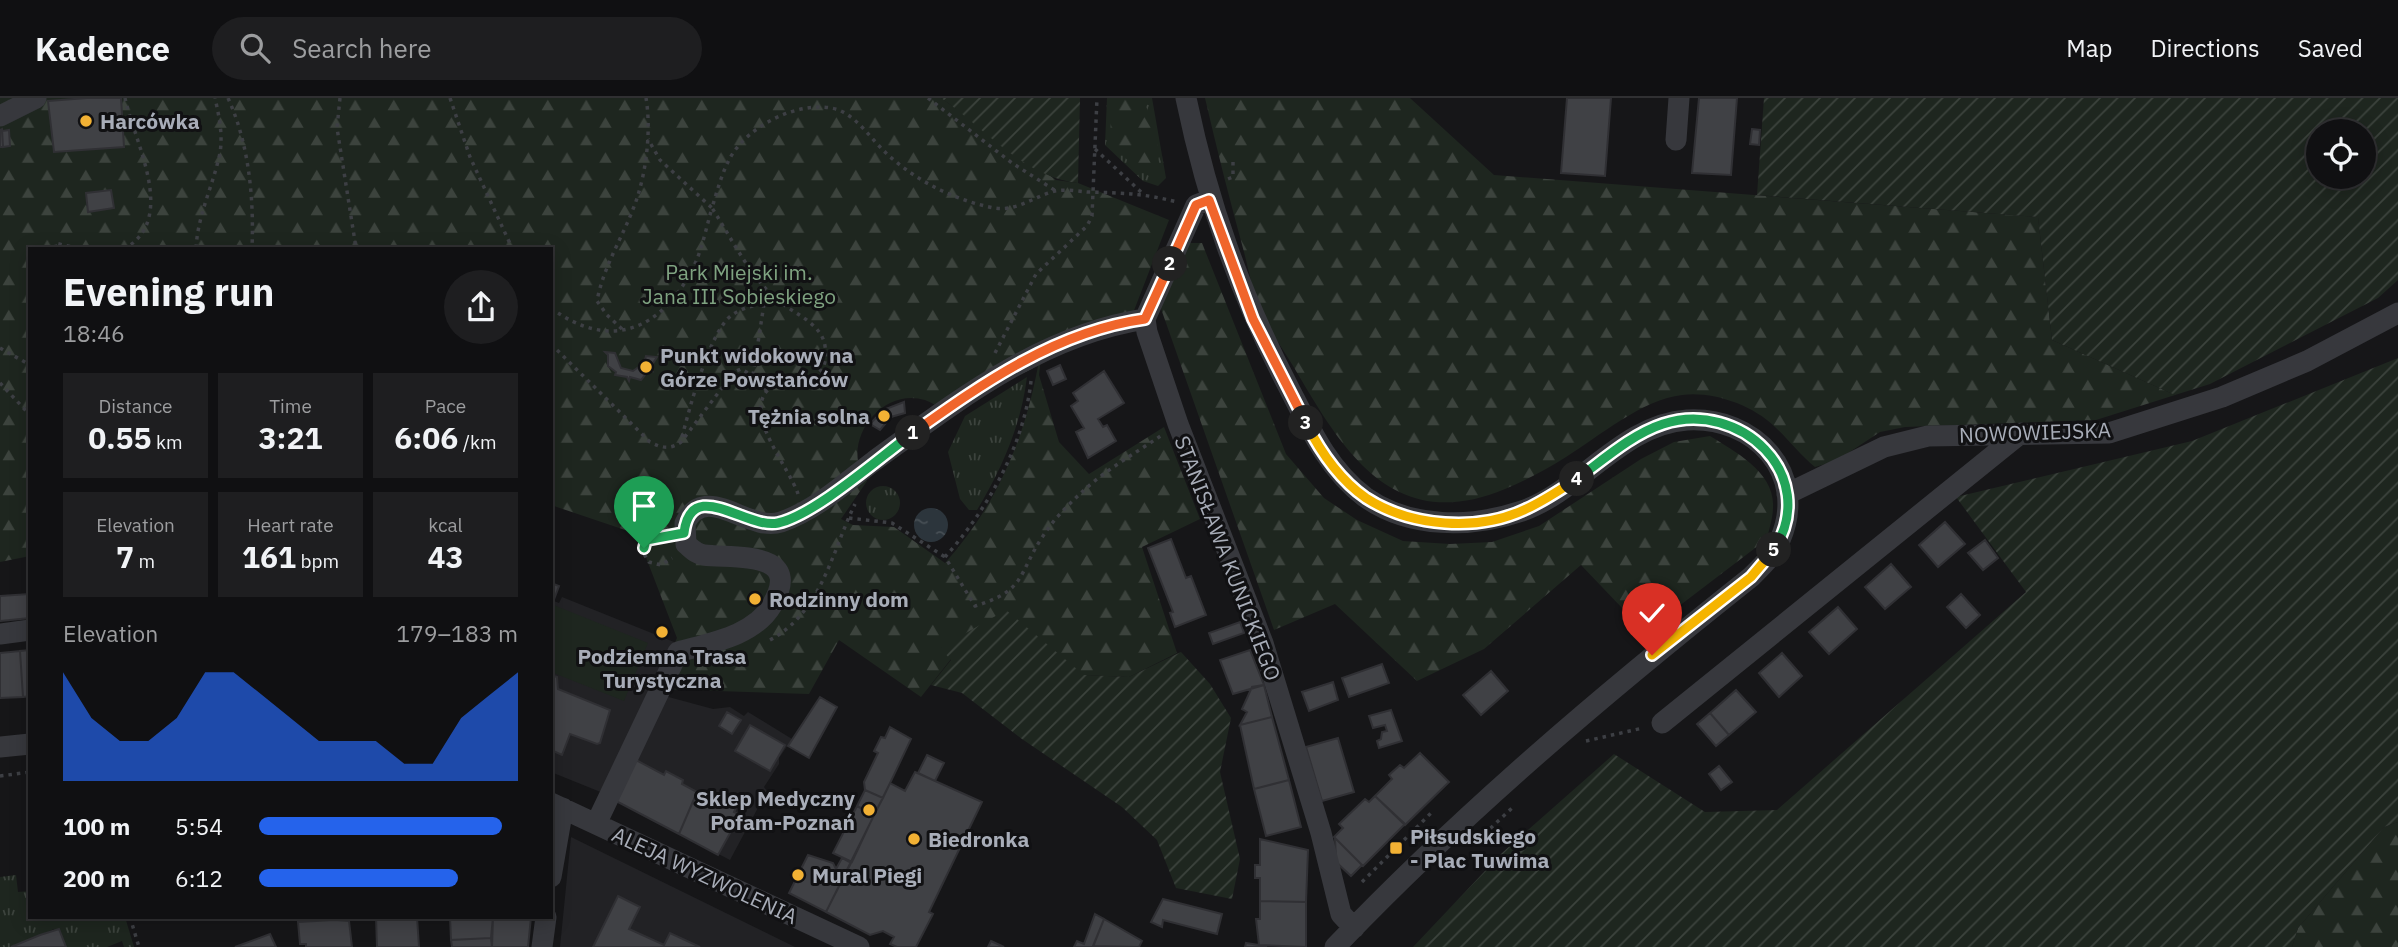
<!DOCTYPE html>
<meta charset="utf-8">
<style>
:root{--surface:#101012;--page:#1e1e20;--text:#f1f3f6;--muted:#9c9d9f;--line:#303032;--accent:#2563eb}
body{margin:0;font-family:"IBM Plex Sans",sans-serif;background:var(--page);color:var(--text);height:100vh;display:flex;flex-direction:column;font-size:26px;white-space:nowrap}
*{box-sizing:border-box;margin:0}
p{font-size:23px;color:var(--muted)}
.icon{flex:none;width:38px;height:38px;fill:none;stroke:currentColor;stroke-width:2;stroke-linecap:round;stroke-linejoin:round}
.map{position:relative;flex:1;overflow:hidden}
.panel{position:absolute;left:28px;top:149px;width:525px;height:672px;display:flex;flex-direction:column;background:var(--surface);border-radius:0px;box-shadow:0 4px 18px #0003,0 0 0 2px var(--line)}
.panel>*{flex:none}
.controls{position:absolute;left:2306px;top:21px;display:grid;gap:14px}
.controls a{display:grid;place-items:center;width:70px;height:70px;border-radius:50%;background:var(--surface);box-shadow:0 4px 18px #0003,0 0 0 2px var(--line);font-size:35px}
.pin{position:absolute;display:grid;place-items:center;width:60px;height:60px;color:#fff;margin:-72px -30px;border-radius:50% 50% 50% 0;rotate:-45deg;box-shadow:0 0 7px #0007}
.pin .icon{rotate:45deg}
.km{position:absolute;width:35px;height:35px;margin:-18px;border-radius:50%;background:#222;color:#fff;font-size:19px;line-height:35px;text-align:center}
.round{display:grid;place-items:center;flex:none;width:74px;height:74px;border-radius:37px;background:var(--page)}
.headline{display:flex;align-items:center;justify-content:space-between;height:119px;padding:0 35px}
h1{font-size:38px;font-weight:800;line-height:52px}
.metrics{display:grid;grid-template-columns:repeat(3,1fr);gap:10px;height:119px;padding:7px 35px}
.metrics div{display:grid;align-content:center;border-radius:0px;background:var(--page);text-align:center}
.metrics b{font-size:30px;font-weight:800}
.metrics small{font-size:19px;font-weight:400}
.metrics p{font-size:19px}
.chart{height:196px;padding:14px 35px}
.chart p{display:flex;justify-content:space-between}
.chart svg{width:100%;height:126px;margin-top:7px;fill:var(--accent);opacity:.7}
ul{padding:0 35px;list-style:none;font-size:23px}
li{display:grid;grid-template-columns:112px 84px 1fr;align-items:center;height:52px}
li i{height:18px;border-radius:9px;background:var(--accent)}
header{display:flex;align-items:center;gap:42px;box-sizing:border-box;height:98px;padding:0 35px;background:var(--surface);border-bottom:2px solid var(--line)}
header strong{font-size:33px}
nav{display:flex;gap:38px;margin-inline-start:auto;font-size:24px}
.search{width:490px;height:63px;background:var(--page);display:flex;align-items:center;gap:18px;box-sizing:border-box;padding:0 24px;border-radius:38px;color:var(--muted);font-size:26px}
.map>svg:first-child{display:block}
</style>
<header>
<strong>Kadence</strong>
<div class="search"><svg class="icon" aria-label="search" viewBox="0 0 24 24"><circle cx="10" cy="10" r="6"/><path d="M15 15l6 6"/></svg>Search here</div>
<nav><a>Map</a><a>Directions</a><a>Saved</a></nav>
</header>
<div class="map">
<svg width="2398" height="849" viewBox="0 0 2398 849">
<defs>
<pattern id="grass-tufts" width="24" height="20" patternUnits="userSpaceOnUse" patternTransform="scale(1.75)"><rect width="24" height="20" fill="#1e261f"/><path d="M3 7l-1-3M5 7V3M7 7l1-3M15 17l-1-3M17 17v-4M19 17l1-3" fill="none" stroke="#3c433d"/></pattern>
<pattern id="forest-firs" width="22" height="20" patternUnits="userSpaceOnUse" patternTransform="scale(1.75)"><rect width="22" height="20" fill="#1e261f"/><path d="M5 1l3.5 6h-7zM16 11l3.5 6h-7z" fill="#3c433d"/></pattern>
<pattern id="garden-furrows" width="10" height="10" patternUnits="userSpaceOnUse" patternTransform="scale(1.75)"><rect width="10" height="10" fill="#1e261f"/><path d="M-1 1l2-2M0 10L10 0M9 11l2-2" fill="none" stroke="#3c433d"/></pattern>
<pattern id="water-ripples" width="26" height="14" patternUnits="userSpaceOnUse" patternTransform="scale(1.75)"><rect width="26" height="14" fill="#2c353c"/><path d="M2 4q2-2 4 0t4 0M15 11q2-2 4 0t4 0" fill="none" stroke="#485056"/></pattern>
</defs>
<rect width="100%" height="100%" fill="#161618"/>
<path fill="#222225" d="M551 485 559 488 554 503 559 505 562 499 674 544 603 695 551 674Z
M665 598 713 611 730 609 744 618 748 614 792 641 779 660V666L764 689 767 693 730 762 614 702Z
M571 739 795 849H560Z"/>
<path fill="url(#grass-tufts)" d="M1107 0H1152L1166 80 1158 88 1143 83 1105 47Z
M1027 279C1021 327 1002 371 977 412H969L960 401 948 354 965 318Z
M866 405a17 17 0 1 1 34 0a17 17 0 1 1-34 0Z
M16 777 18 794 30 793V819H125L134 849H124L122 843 107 849H62L54 831 12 849H0V779Z"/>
<path fill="url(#forest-firs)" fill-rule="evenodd" d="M0 0H941L1056 82 1078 85 1169 122 1128 228 1041 259 1039 277 1059 344 1089 376 1164 329 1200 421 1142 449 1177 555 1129 579 1084 577 941 549 951 561 921 599 839 542 809 596 654 591 677 540 637 436 551 407V150H30V458L0 464ZM1038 268C1024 343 996 408 945 465L894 429 853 427 841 421 867 383C838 347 880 288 925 302 931 304 938 309 944 313Z
M1123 0H1142C1153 22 1164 51 1156 76L1149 78C1121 62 1094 31 1123 0Z
M1205 0H1410L1494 77 2038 119 2052 242 2175 297 2096 322 1905 329 1880 334 1836 363 1815 369C1800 357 1789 342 1774 328 1752 307 1713 293 1682 297 1643 301 1598 339 1566 359 1547 371 1525 383 1505 391 1400 435 1349 363 1302 283 1289 260 1273 238 1262 215 1253 196 1249 173 1244 154 1230 103 1217 52 1205 0Z
M1189 145H1202L1286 356 1324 400 1357 422 1403 443 1450 446 1492 444 1539 428 1641 361 1674 344 1710 338C1734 353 1775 374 1773 409 1773 420 1769 431 1767 441L1645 534 1581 467 1484 551 1417 583 1335 506 1274 532 1159 205Z
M2398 724V849H2292L2298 830 2384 729Z"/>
<path fill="url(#garden-furrows)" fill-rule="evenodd" d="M941 0H1080L1078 85C1023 79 985 30 941 0Z
M1764 0H2398V182L2378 200 2210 286 2175 297 2052 242 2038 119 1757 97ZM2364 33V79H2319V33Z
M2398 260V724L2384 729 2298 830 2292 849H1413L1502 755 1614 656 1705 714 1777 712 2026 494 1956 399 2192 343Z
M1006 512 1084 577 1129 579 1181 554 1210 586 1231 620 1220 674 1240 761 1232 801 1176 790 1157 742 1122 709 1022 641 962 595 931 587 951 562 940 550Z"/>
<path fill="#1e261f" d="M551 506 648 545 624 603 551 574Z"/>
<path fill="url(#water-ripples)" d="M914 427a17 17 0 1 1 34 0a17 17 0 1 1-34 0Z"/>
<path fill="#404145" stroke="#303034" stroke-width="2" d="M87 0H121L124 49 54 54 48 3Z
M1567 0H1611L1605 78 1561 75Z
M1699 0H1737L1731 77 1692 75Z
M2 31 3 49H0V32Z
M1752 31 1760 32 1759 47 1750 46Z
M9 32 10 48 3 49 2 33Z
M111 92 114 110 88 114 86 95Z
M605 254 615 255 621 270 633 273 644 265 646 258 657 259 650 270 652 273 649 272 641 282 630 279 629 283 627 279 615 277 616 274 608 268V257Z
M1060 267 1066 281 1053 287 1047 273Z
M1104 273 1124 305 1098 321 1103 329 1107 327 1116 343 1088 360 1076 334 1084 330 1071 308 1078 303 1073 295Z
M904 304 905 315 891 319 880 332 870 326 883 312Z
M1945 424 1965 446 1938 469 1919 447Z
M1171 441 1186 480 1191 478 1206 517 1175 529 1170 515 1173 514 1148 450Z
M1985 442 1998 460 1983 472 1968 455Z
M1891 466 1911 489 1885 511 1865 489Z
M551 485 559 488 553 504 551 503Z
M29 496 30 520 0 523V498Z
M1961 496 1980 517 1966 530 1947 509Z
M1838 509 1857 531 1829 556 1809 534Z
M1240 524 1244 535 1213 546 1209 535Z
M30 552V598L23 599 20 553Z
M1250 552 1264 587 1233 596 1220 562Z
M20 553 23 599 0 600V555Z
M1782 555 1802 578 1779 599 1759 575Z
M1382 566 1389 585 1349 599 1342 580Z
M1491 573 1508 593 1481 617 1463 597Z
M551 577 557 579 558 591 610 612 600 645 597 646 570 636 562 657 551 652Z
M1333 584 1338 602 1309 613 1302 594Z
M1264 587 1272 619 1240 627 1247 614 1242 611 1252 589Z
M1736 592 1756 614 1729 637 1710 615Z
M820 599 837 609 809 660 788 648Z
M1391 612 1402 643 1379 650 1377 643 1381 641 1382 634 1387 633 1385 627 1373 630 1369 618Z
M727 614 741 622 732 636 719 628Z
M1710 615 1729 637 1716 648 1697 626Z
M1272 619 1289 682 1254 691 1240 627Z
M750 627 785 647 770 673 735 653Z
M890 629 911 641 883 700 865 692 864 684 878 655 874 653 881 639 885 640Z
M1338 640 1354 694 1322 703 1306 649Z
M1420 655 1449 684 1405 727 1375 698 1392 681 1389 677 1400 667 1404 670Z
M927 657 944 665 935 683 918 675Z
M636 662 664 677 666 673 683 682 682 686 697 694 679 736 616 703Z
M1719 668 1732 684 1721 692 1709 676Z
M915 674 982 704 929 814 933 816 916 849H897L890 846 894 839 883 833 870 837 826 814 890 685 905 693Z
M1289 682 1301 729 1266 738 1254 691Z
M865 692 883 700 874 717 857 708Z
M697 694 720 706 722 702 736 710 734 714 740 717 718 757 679 736Z
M1375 698 1405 726 1363 768 1334 739 1343 730 1339 726 1365 701 1369 704Z
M857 708 874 717 852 764 833 755Z
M1335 740 1362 767 1351 778 1336 764Z
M1260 741 1308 752 1306 804 1260 803V780H1255V767H1260Z
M808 757 833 765 836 771 842 760 851 765 826 814 789 795Z
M618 798 640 809 629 831 664 847 670 835 700 849H593Z
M1163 801 1222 816 1217 836 1163 822 1162 829 1151 824Z
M1260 803 1306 804V849L1259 847 1256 821H1260Z
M1095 816 1104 821 1093 849H1074L1077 843 1084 846Z
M376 819H417L419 849H377Z
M450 819H493L491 840 451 842Z
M493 819H531L528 849H492Z
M1104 821 1142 843 1139 849 1093 848Z
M334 822 349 823 352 849H306V846H300L298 824Z
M59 831 66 849H11L40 837Z
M270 836 276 849H235Z
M491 840 492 849H452L451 842Z
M991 843 1004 849H988Z
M1246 845 1259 847 1267 849H1245Z"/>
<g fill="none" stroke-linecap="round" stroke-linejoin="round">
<path stroke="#3d3f44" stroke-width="3.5" stroke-dasharray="3.5 5" stroke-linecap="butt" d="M125 0C135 46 177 119 126 150
M228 0C249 46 254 100 252 150
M340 0 337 30 356 150
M450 0 470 59 512 150
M928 0 1012 65 1056 93
M1095 51 1141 94
M1228 81 1233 79V62
M56 150 55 145 76 150
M196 150C198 116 213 88 220 55 223 36 219 18 215 0
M551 210C609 253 660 233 692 172 702 153 706 130 712 110L660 62 648 41
M622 231 607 217 597 203C604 165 627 133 638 97 647 68 651 30 646 0
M551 246 650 344C662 350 670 352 681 344L734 274 741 271 753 278 767 293
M0 250 30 267
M995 255 1036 176 1087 128 1092 118 1097 0
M753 277 764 206
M1031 283C1024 348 987 412 945 459L975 508C1027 492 1017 477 1043 438 1053 422 1068 407 1082 394 1105 372 1136 355 1162 337
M0 285 30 317
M682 339C689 312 710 232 732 217 746 207 763 206 779 204
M798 396C789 369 746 320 766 294 781 275 832 295 825 248 822 226 795 216 780 204 751 181 732 141 712 110 717 93 722 75 730 60 748 27 802 0 839 12 859 21 871 41 886 55 916 83 954 102 994 110 1016 114 1035 98 1055 93 1065 91 1077 93 1087 94 1122 95 1142 95 1177 104
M849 420 892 425 945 459
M665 438 646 442 644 456 649 464 661 467 672 460
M770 542C822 514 832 453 855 406
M1586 643 1643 630
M0 678 30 674
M1478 742 1512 710
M1362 784 1433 713
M130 819 139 849"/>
<path stroke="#37383d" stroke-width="21" d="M1186 0C1208 106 1240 196 1290 292 1310 331 1329 372 1365 399 1410 431 1472 430 1522 413 1580 393 1623 326 1687 322 1754 318 1809 375 1780 442 1774 457 1762 468 1751 479 1605 595 1464 714 1335 849
M0 18 36 0
M1676 42 1679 0
M1209 102 1196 107 1145 221 1147 234 1178 326 1263 545 1321 735 1341 816 1354 830
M1787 396 1884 349 1928 338 2109 335 2222 299 2307 263 2398 215
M0 536 30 532
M1662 625 2021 335
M0 649 30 646
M551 705 859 849
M596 726 678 554C710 545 754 538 772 507 805 451 732 461 704 457 696 456 692 451 686 446L685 425C707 383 748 435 781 424 816 412 845 385 874 363 957 303 1041 237 1145 221
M551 779 563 710
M542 849 546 819"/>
</g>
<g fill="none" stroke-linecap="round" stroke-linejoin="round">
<defs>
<path id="split-1" d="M644 450 646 442 684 435C691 377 747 432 778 425 815 417 880 359 913 335"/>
<path id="split-2" d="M913 335C983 285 1057 233 1145 221L1170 166"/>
<path id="split-3" d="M1170 166 1196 107 1209 102 1253 221 1306 325"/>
<path id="split-4" d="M1306 325C1320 353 1340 382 1366 400 1411 429 1478 434 1526 411 1544 403 1561 391 1577 381"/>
<path id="split-5" d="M1577 381C1603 362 1632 336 1663 326 1740 301 1821 377 1774 452"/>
<path id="split-6" d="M1652 557 1751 479 1774 452"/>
</defs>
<use href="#split-1" stroke="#fff" stroke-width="14"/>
<use href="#split-2" stroke="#fff" stroke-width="14"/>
<use href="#split-3" stroke="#fff" stroke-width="14"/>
<use href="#split-4" stroke="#fff" stroke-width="14"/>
<use href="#split-5" stroke="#fff" stroke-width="14"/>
<use href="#split-6" stroke="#fff" stroke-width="14"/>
<use href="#split-1" stroke="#22a559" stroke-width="9"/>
<use href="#split-2" stroke="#f0652b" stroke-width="9"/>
<use href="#split-3" stroke="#f0652b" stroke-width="9"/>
<use href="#split-4" stroke="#f5b400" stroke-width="9"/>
<use href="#split-5" stroke="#22a559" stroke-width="9"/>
<use href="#split-6" stroke="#f5b400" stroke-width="9"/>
</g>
<g fill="#f2b134" stroke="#111113" stroke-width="2.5">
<circle cx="86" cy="23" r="7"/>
<circle cx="646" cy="269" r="7"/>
<circle cx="884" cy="318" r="7"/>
<circle cx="755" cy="501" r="7"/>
<circle cx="662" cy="534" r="7"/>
<circle cx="869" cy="712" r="7"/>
<circle cx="914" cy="741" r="7"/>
<rect x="1389" y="743" width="14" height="14" rx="3.5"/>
<circle cx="798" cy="777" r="7"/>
</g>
<g text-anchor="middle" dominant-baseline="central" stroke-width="6" stroke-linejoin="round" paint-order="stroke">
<g font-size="21" font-weight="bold" fill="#a8adb8" stroke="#111113" text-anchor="start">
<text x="100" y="23">Harcówka</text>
<text x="660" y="257">Punkt widokowy na<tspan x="660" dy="24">Górze Powstańców</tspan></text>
<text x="870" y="318" text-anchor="end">Tężnia solna</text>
<text x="769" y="501">Rodzinny dom</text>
<text x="662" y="558" text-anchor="middle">Podziemna Trasa<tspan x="662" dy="24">Turystyczna</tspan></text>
<text x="855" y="700" text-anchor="end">Sklep Medyczny<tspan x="855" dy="24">Pofam-Poznań</tspan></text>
<text x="1410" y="738">Piłsudskiego<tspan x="1410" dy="24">- Plac Tuwima</tspan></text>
<text x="928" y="741">Biedronka</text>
<text x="812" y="777">Mural Piegi</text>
</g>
<g font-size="21" fill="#7fa381" stroke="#111113">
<text x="739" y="174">Park Miejski im.<tspan x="739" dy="24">Jana III Sobieskiego</tspan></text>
</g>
<g font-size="21" fill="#a8adb8" stroke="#111113">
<text transform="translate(2035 334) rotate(-2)">NOWOWIEJSKA</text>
<text transform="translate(1228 460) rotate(69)">STANISŁAWA KUNICKIEGO</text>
<text transform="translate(705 777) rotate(25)">ALEJA WYZWOLENIA</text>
</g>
</g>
</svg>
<div class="controls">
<a><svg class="icon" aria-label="locate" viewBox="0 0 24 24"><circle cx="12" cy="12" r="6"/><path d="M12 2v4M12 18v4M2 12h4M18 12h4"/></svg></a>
</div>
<div class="pin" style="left:644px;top:450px;background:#1e9e55"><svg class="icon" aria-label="arrive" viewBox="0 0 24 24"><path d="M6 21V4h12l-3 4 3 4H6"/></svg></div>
<div class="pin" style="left:1652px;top:557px;background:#d93025"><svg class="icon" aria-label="check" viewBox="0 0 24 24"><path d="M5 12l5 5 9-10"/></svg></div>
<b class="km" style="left:913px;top:335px">1</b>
<b class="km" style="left:1170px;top:166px">2</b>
<b class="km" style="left:1306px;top:325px">3</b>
<b class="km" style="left:1577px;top:381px">4</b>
<b class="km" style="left:1774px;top:452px">5</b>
<section class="panel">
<div class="headline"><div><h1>Evening run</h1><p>18:46</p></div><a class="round"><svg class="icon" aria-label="share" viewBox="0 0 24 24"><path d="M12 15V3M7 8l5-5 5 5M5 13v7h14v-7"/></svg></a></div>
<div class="metrics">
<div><p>Distance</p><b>0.55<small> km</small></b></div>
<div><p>Time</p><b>3:21</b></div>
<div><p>Pace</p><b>6:06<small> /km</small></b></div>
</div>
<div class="metrics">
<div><p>Elevation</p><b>7<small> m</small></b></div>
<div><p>Heart rate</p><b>161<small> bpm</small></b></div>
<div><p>kcal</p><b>43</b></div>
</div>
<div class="chart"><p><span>Elevation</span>179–183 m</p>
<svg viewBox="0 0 160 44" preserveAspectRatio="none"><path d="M0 44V6L10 22L20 30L30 30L40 22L50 6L60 6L70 14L80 22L90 30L100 30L110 30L120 38L130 38L140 22L150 14L160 6V44z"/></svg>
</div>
<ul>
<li><b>100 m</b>5:54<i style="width:94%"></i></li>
<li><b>200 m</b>6:12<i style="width:77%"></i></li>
</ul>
</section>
</div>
